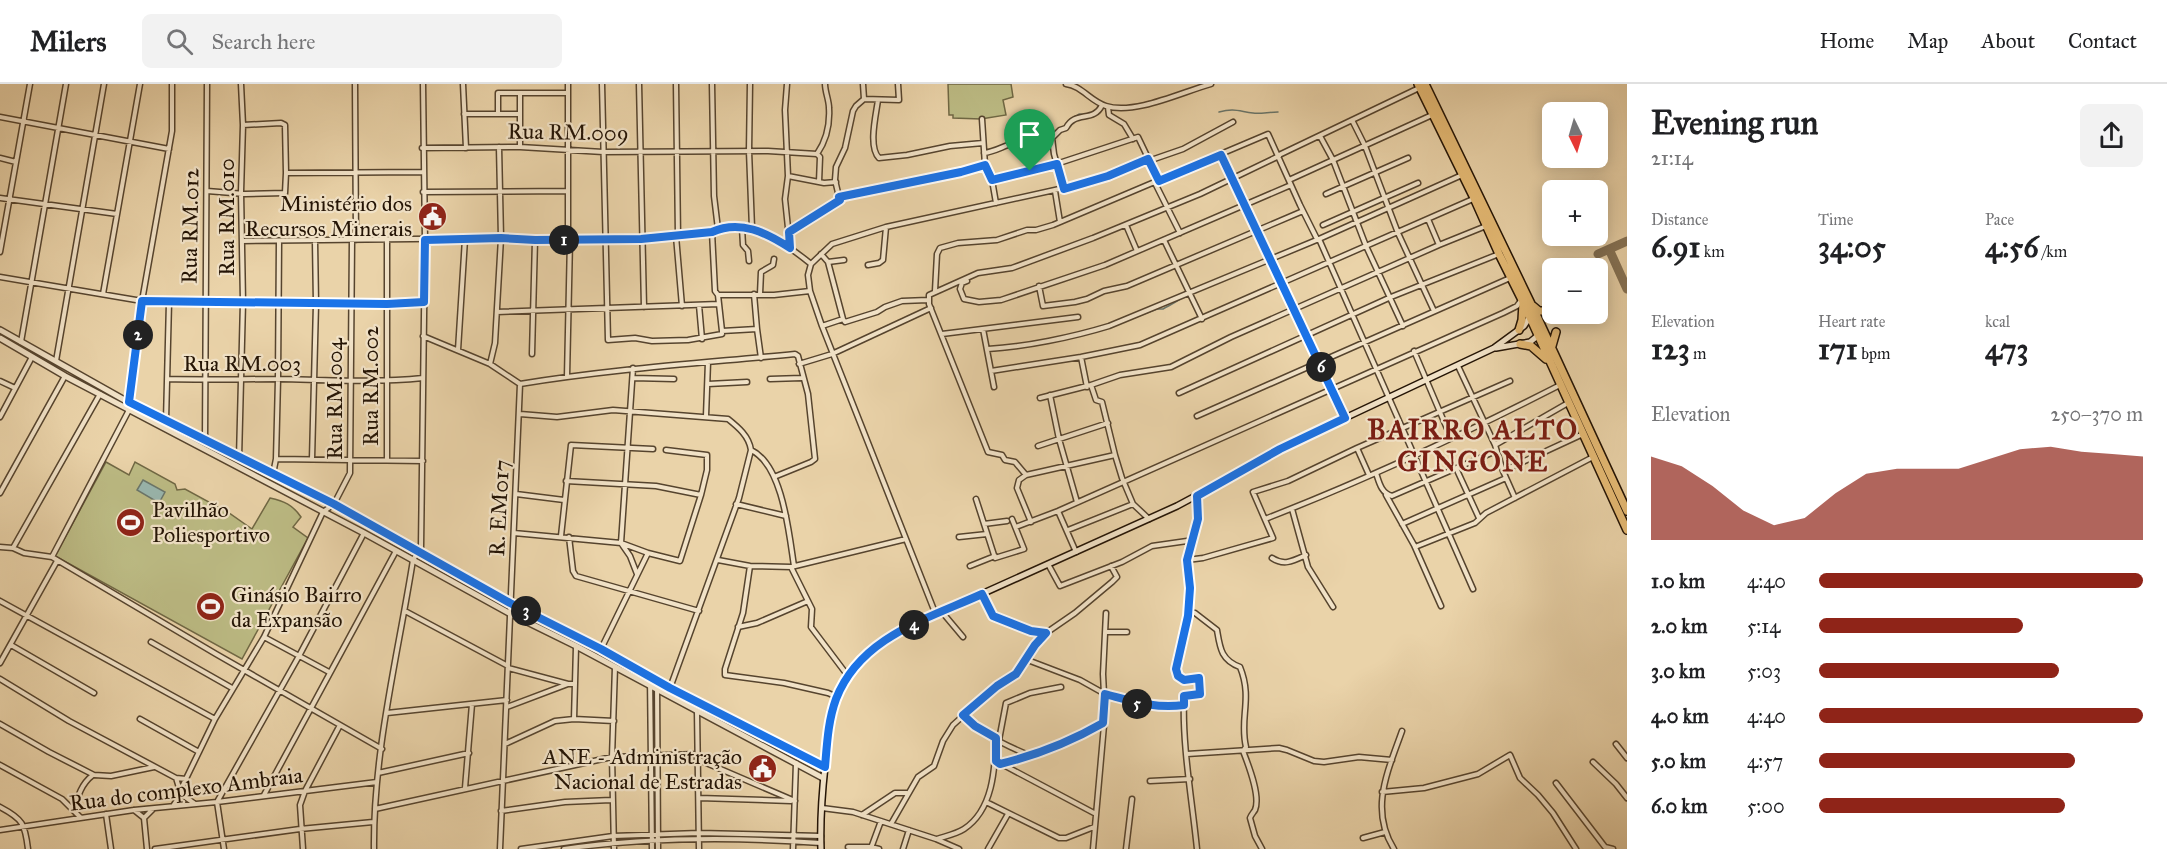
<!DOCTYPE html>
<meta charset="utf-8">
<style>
:root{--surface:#fff;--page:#f2f2f2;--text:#202124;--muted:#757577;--line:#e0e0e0;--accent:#8f2418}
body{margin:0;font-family:"IM FELL Great Primer",serif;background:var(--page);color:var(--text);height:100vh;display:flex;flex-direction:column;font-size:22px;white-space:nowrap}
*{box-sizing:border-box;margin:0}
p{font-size:20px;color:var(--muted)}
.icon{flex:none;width:33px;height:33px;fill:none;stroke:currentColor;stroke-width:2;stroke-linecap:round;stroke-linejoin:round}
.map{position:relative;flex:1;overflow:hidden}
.details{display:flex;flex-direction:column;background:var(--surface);width:540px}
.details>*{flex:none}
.needle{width:39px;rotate:175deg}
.fabs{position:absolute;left:1542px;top:18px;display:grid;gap:12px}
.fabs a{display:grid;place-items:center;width:66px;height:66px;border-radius:9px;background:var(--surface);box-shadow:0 3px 15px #0003;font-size:30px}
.pin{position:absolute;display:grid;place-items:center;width:51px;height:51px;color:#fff;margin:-62px -26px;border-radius:50% 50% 50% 0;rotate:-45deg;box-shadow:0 0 6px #0007}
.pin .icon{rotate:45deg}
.km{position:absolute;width:30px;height:30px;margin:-15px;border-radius:50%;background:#222;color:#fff;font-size:16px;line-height:30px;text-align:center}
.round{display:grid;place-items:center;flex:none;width:63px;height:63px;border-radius:9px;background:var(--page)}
.overview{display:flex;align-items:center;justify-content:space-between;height:102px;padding:0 24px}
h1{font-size:33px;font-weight:700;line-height:45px}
.stats{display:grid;grid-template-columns:repeat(3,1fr);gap:9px;height:102px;padding:6px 24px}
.stats div{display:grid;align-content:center}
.stats b{font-size:30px;font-weight:700}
.stats small{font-size:16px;font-weight:400}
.stats p{font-size:16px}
.chart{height:168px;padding:12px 24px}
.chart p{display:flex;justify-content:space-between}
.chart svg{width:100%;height:108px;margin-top:6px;fill:var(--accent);opacity:.7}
ul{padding:0 24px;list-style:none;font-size:20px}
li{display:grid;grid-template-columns:96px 72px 1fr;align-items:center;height:45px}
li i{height:15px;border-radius:8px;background:var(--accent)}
header{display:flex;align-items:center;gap:36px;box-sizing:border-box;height:84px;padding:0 30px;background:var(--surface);border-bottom:2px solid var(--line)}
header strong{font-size:28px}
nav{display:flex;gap:33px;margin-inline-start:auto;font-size:21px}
.search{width:420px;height:54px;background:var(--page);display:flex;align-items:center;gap:15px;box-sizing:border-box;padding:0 21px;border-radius:9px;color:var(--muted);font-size:22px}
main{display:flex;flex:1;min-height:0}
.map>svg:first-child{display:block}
</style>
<header>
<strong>Milers</strong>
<div class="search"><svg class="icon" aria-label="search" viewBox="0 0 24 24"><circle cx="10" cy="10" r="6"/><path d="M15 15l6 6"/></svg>Search here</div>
<nav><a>Home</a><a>Map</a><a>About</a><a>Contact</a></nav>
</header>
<main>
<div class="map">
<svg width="1627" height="765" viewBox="0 0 1627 765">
<rect width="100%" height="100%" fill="#ead3a9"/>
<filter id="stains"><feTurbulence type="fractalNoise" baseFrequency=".00333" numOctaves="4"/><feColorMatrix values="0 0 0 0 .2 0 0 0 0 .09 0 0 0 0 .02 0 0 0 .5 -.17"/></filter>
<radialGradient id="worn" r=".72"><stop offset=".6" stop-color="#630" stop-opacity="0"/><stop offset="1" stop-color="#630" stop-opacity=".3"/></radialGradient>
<path fill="#bcbb84" stroke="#706844" stroke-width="1.5" d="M948 0H1011L1013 13 1003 16 1006 31 981 35 953 34V31H949Z
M106 378 129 391 135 378 175 400 177 406 185 405 229 429 252 445 270 414C284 417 293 421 301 433L293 443 308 454 242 575 55 472Z"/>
<path fill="#99b7af" stroke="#6a766b" stroke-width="1.5" d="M143 396 165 408 159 419 137 406Z"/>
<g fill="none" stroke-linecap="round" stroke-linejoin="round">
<path stroke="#6a766b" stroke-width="1.5" d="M1219 28C1234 24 1238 27 1253 29 1260 30 1269 28 1278 28
M1068 38 1079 30 1087 31
M1105 245 1157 225H1163C1170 221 1177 218 1183 213
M986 251 988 264
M1112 265 1119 263
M989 267 1012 265
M1017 281 1027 280"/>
<path stroke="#877457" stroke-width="9" d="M1609 165 1627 205
M1598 170 1627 157"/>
<defs>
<path id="minor" d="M355 0 356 156
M463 0 466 64
M602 0 608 256 635 254 652 257 688 256 722 250V247L757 245 761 274
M639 0 644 223
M676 0 678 152
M712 0 714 112 718 145
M750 0 749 67 752 144
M787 0 785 26 788 92 785 115 790 163
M1066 0C1082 2 1090 17 1106 22 1135 31 1182 8 1211 0
M864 15 899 16 898 0
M878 16C876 31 868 63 879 74L907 71 950 62 983 59
M1108 23 1109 31 1124 40 1133 55
M464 30H520
M498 30V9H568
M0 33 169 65
M982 35 985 81 992 96 996 119
M1352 36 1365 62 1398 149 1434 227
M1320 52 1333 76 1366 162 1403 242
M1052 54 1060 46 1066 44C1075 26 1094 39 1102 21
M520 63V9
M422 64 520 63 603 68 768 67 817 70C826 57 830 40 829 24 829 16 825 8 825 0
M984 69C993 68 1000 64 1008 61 1016 59 1023 57 1031 54L1037 58 1052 54 1054 70 1064 105
M817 70 820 73 819 98
M1221 71 1345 334
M1279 71 1419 4
M0 74 16 78
M286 89 423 88
M788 92 824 99 836 98
M992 96 1041 85 1138 53 1159 97
M1289 96 1432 31
M1155 99 1180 149
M207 107 245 110 285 109 286 89 285 41 281 39 243 41
M1055 107 1060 138
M423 108 568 107
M1326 110 1408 74
M839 113 835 96 836 83 845 64 853 27 856 22 864 15 863 0
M0 114 117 130
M1428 135 1439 161
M1126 141 1137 167
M1323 141 1418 99
M742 144 743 161 748 167 749 177
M712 148 715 207 718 211 722 247
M789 148 840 116 839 113 964 88 985 81
M676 152 682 222
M1319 155 1473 505
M568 156V0
M1164 156 1202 235
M242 157 501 154C572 159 642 156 712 148 748 132 784 158 811 180
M0 168 30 0
M821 170 828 178 843 235
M828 178 844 176
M868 181 879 179 883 176 886 143
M0 193 142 217 387 220 424 218
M967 197 962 199 960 205 964 215 979 218 1001 216 1105 181 1291 101
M1039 202 1043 222 1075 218 1087 215 1104 207 1127 202 1303 127
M935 207 937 170 940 164 958 159 997 156 1027 146H1036L1053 141 1268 50 1300 121 1317 155
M103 210 140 0
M754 210 757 245
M760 210 761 188 773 181 774 175
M718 211H774L810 207
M699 221 702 255
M497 228 719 220
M822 242 843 235 845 238 877 228 885 223 902 217 928 216
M983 245 994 303
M942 250 1078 233
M423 252 490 280 520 300 500 765
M21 258 66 0
M988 265C1025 263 1073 253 1109 242L1319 155 1462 91
M458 266 465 155
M1414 267 1451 354
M532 270 535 156
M1081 273 1087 303
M56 277 104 0
M490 280 495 259 501 154 499 63
M799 280 832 270 931 224
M1458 282 1495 361 1503 387 1515 414
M633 284 621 459 630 472 637 490
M991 287 1081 273 1140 261 1473 115
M567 293 570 156
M633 294 674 295
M168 295C205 296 242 295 280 295 328 296 375 299 423 294
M770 295 802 294
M0 297 15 304
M520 300C611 285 703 279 795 270L798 272 808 310 815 375 811 378 774 393
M708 300 747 298
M1091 301 1120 291 1171 283 1231 253 1439 161 1486 142
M1179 309 1391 213 1499 170
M1050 311 1059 355 1077 418
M1040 314 1091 301 1096 316 1102 318 1115 371
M520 330 557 333 613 326 728 335C738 343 749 352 751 366 783 381 789 450 794 482
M706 332 708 278
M1197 332 1510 194
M0 333 32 273
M166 337 169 218
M205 356 207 0
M1495 361 1568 319
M1038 362 1108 339
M1357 364 1369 391
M239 374 243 218 241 108 243 41 241 0
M276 375 423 377
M312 375 316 220 315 157
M387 376V157
M1456 384 1479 434
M1503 387 1583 350
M1376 389C1379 398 1381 409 1392 412L1496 367
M273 390 276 375 278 295 279 157
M1026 391 1019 396 1017 404 1031 438
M566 397 656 402 701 411
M0 409 65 292
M516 410 564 416
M1386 411 1414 461 1441 522
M1196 412 1198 435 1187 476 1190 504 1188 532 1176 585 1178 592 1184 596 1199 594 1201 610 1184 612C1182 662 1192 715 1197 765
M976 415 995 474 1024 465 1012 435
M736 420 786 432
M1133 420 1122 394 1115 371 1026 391 1015 378 1005 376 1002 371 988 368 929 220V211L978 189 1012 184 1093 154 1200 110 1279 72
M1292 425 1308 483 1333 523
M1058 427 1076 468
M1265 435C1365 396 1464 350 1560 301
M984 440 1007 437
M1402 440 1506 394
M1016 443 1058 427 1503 229 1517 222 1522 215
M1068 446 1133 420 1149 435
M514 449 621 459 648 469 680 477 701 411 707 386V371L666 366
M561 452 571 361 653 365
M569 453 573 487 576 492 699 527
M959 453 987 450
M0 463 13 464 24 469 52 473 216 570 382 665
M1415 463 1475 439 1486 429 1593 373
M13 464 100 310
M52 473 129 326 128 318 142 217 172 47V0
M1272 474C1284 482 1293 477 1306 471
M718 476 750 482 791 483 906 455
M1187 476 1203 474 1273 454 1253 408 1288 397 1357 364 1510 297
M1048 480 1060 502 1122 478 1152 462 1194 456
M750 482 743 529 725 585V591L784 599 828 609 837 613
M970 482 995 472
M791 483 812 525 811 543 848 592
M982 510 993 532 1031 547 1046 549
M0 517 215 635
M405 527 508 582
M942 528 963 553
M1188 528 1195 529 1217 546C1220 564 1221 576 1240 583 1253 615 1239 634 1246 663L1243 667C1248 680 1261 712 1255 726 1253 729 1251 731 1250 734L1255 752 1262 765
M936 531 822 242 810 207 808 191 811 180 832 160 886 143 1082 100 1183 65 1233 38
M738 543 757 539 808 517
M1105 548H1127
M264 553 329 588
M151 558 232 604
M11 561 94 609
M601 565 648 469
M1025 575 1080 596 1105 610 1139 620 1172 623 1184 621
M0 579 57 477
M508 584 568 600
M650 593 652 765
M0 595 69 637 176 694 186 695
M657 597 658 765
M670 604 739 414 751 366
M507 623 568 600H575
M697 627 699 765
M387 629 507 616
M963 631C979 649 1009 663 1031 672
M140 635 199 668
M574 635 576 563
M0 640 49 668 94 691 111 692 154 683
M999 656 1006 619 1030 609 1061 603
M505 660 555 637 574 635 614 637
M1616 660 1627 674
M1187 670 1279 664 1287 666 1314 677 1324 678 1359 673 1392 676
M697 675 795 717
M996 677 1094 729
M1593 678 1616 700 1627 714
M1002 680C1038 671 1070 658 1103 639
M0 681 62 715 80 733
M378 689 469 669
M1150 697 1190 695
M1556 699 1605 763 1613 765
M465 704 472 620
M181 705 215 635 264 553 323 428 334 420 350 389 352 156
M1382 708 1424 704 1478 690 1510 671 1520 694 1538 711 1553 729 1576 765
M181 710 195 720
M264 711 396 467
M699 714 791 717
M986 718 1059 754H1066L1094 743
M173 722 181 710 176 694
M0 723C23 735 25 740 28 765
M822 724 853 728 936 755 959 765
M375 725 612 673 697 670
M134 726 144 734 147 765
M74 727C78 712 81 700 93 691
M501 727 565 718 611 716
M106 730 111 765
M862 731 895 709H907
M144 734 153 725
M891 740 918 693 934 682 943 657 953 641 997 601 1016 590 1035 561 1046 549 1075 529 1112 498 1117 493 1111 482
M0 746 134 726 217 718 377 698
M1363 754 1385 748
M937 755C946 752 956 750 964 745 993 726 995 685 996 654
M848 763H871L879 765
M871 764 881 737
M155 765 300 745 373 738
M224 765 217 718 299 572 364 449
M303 765 300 721 305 707 340 641
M374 765C373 668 398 571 413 476L421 463 425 156 423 0
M521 765 613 752 699 749 821 752
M564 765C648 753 736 753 821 759
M614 765 612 673 615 583
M793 765 796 679
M903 765 909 746
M988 765 1008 730
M1093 765 1105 630 1103 590 1106 529
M1126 765 1132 715
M1394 765C1369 725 1388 687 1402 647"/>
<path id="tertiary" d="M0 246 128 318 334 420 510 519 601 565 670 604 825 683
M0 254 65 292 364 449 509 529 576 562 823 694"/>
<path id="secondary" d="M1496 264 1530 258 1540 250
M821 765C820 737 822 709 825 682 831 620 839 583 895 549L1177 422 1313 349 1494 264 1524 242 1531 231"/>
<path id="trunk" d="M1418 0 1474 114 1499 170 1523 218 1627 446
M1425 0 1535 228 1627 427
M1533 222 1539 227H1550
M1519 246 1522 236 1523 219
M1520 260 1531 262 1546 275
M1552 262 1556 248"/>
</defs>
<use href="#minor" stroke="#56442e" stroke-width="7"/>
<use href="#tertiary" stroke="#56442e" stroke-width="8"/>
<use href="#secondary" stroke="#241405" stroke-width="8"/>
<use href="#trunk" stroke="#241405" stroke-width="10"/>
<use href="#minor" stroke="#f1e2c7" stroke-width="4"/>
<use href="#tertiary" stroke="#f1e2c7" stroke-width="5"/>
<use href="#secondary" stroke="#f1e2c7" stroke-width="5"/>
<use href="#trunk" stroke="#e5ba74" stroke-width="7"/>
</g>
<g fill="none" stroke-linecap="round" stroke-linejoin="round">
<defs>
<path id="route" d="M1221 71 1345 334 1280 365 1197 412 1198 435 1187 476 1190 504 1188 532 1176 585 1178 592 1184 596 1199 594 1200 610 1184 612V621C1155 625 1132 617 1105 610L1103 639C1070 658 1037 671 1000 680L996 677V654L975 642 963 631 997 602 1016 590 1035 561 1046 549 1031 547 993 532 982 510C927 535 860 553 836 615 828 637 827 660 825 683L670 604 601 565 510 519 334 420 129 318 142 217 387 220 424 218 425 156 501 154 535 156 641 155 712 148C740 135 767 149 790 164L789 148 840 116 839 113 961 88 985 81 992 96 1057 80 1064 105 1108 92 1148 75 1159 97Z"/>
</defs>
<use href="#route" stroke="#fff" stroke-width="12"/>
<use href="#route" stroke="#1a73e8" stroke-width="8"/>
</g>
<defs>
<symbol id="civic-disc" viewBox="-11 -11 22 22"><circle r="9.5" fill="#8f2418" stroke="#f1e2c7"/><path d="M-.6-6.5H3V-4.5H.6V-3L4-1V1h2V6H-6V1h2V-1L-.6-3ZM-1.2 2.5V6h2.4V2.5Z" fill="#fff"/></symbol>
<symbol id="stadium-disc" viewBox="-11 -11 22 22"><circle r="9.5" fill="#8f2418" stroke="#f1e2c7"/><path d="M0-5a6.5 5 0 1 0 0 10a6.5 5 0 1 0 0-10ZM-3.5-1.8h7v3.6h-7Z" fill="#fff"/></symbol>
</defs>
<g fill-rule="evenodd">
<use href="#civic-disc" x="416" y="116" width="33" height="33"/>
<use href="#stadium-disc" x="114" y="422" width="33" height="33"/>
<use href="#stadium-disc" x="194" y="506" width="33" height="33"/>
<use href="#civic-disc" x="746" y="668" width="33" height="33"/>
</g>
<g text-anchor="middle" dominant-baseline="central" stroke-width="4.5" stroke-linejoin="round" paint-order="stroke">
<g font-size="22" fill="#241405" stroke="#f1e2c7">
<text transform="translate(568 48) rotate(1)">Rua RM.009</text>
<text transform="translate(226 133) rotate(-90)">Rua RM.010</text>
<text transform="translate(190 142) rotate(-89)">Rua RM.012</text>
<text x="242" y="279">Rua RM.003</text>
<text transform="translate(370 302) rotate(-90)">Rua RM.002</text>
<text transform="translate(334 315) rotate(-90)">Rua RM.004</text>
<text transform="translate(499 424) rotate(-87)">R. EM017</text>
<text transform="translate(186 705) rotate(-7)">Rua do complexo Ambraia</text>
</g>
<g font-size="22" fill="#241405" stroke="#f1e2c7" text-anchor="end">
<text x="412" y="119">Ministério dos<tspan x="412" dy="25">Recursos Minerais</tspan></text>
<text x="152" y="425" text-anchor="start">Pavilhão<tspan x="152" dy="25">Poliesportivo</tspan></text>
<text x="231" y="510" text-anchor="start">Ginásio Bairro<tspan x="231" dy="25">da Expansão</tspan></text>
<text x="742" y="672">ANE - Administração<tspan x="742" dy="25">Nacional de Estradas</tspan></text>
</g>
<g font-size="28" font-weight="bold" letter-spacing="1.5" fill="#7a1f14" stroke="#f1e2c7">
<text x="1473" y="345">BAIRRO ALTO<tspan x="1473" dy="32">GINGONE</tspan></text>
</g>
</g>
<rect width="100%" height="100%" filter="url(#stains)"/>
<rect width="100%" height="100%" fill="url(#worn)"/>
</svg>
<div class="fabs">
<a><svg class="needle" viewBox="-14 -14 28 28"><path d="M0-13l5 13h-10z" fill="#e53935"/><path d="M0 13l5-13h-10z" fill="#757577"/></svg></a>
<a>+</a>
<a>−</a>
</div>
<div class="pin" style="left:1030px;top:87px;background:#1e9e55"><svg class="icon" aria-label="arrive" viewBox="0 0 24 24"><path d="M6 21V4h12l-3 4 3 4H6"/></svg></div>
<b class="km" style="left:564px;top:156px">1</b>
<b class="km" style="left:138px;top:251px">2</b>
<b class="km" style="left:526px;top:527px">3</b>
<b class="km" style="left:914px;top:541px">4</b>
<b class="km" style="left:1137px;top:620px">5</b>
<b class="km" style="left:1321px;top:283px">6</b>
</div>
<section class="details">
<div class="overview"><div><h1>Evening run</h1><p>21:14</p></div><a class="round"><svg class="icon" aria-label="share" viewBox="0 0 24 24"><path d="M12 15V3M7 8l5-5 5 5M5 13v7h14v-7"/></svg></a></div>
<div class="stats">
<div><p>Distance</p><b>6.91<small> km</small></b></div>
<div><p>Time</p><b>34:05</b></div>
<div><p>Pace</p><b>4:56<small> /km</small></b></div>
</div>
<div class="stats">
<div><p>Elevation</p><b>123<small> m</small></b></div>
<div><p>Heart rate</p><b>171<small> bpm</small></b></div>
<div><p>kcal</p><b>473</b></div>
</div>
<div class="chart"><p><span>Elevation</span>250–370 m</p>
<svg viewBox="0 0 160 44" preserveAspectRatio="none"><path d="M0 44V10L10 14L20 22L30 32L40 38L50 35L60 25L70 17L80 15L90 15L100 15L110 11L120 7L130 6L140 8L150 9L160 10V44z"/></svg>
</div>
<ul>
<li><b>1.0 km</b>4:40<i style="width:100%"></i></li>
<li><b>2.0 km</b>5:14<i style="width:63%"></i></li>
<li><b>3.0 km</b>5:03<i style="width:74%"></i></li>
<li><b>4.0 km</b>4:40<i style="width:100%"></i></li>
<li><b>5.0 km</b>4:57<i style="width:79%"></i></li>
<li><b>6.0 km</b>5:00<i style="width:76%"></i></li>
</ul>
</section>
</main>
